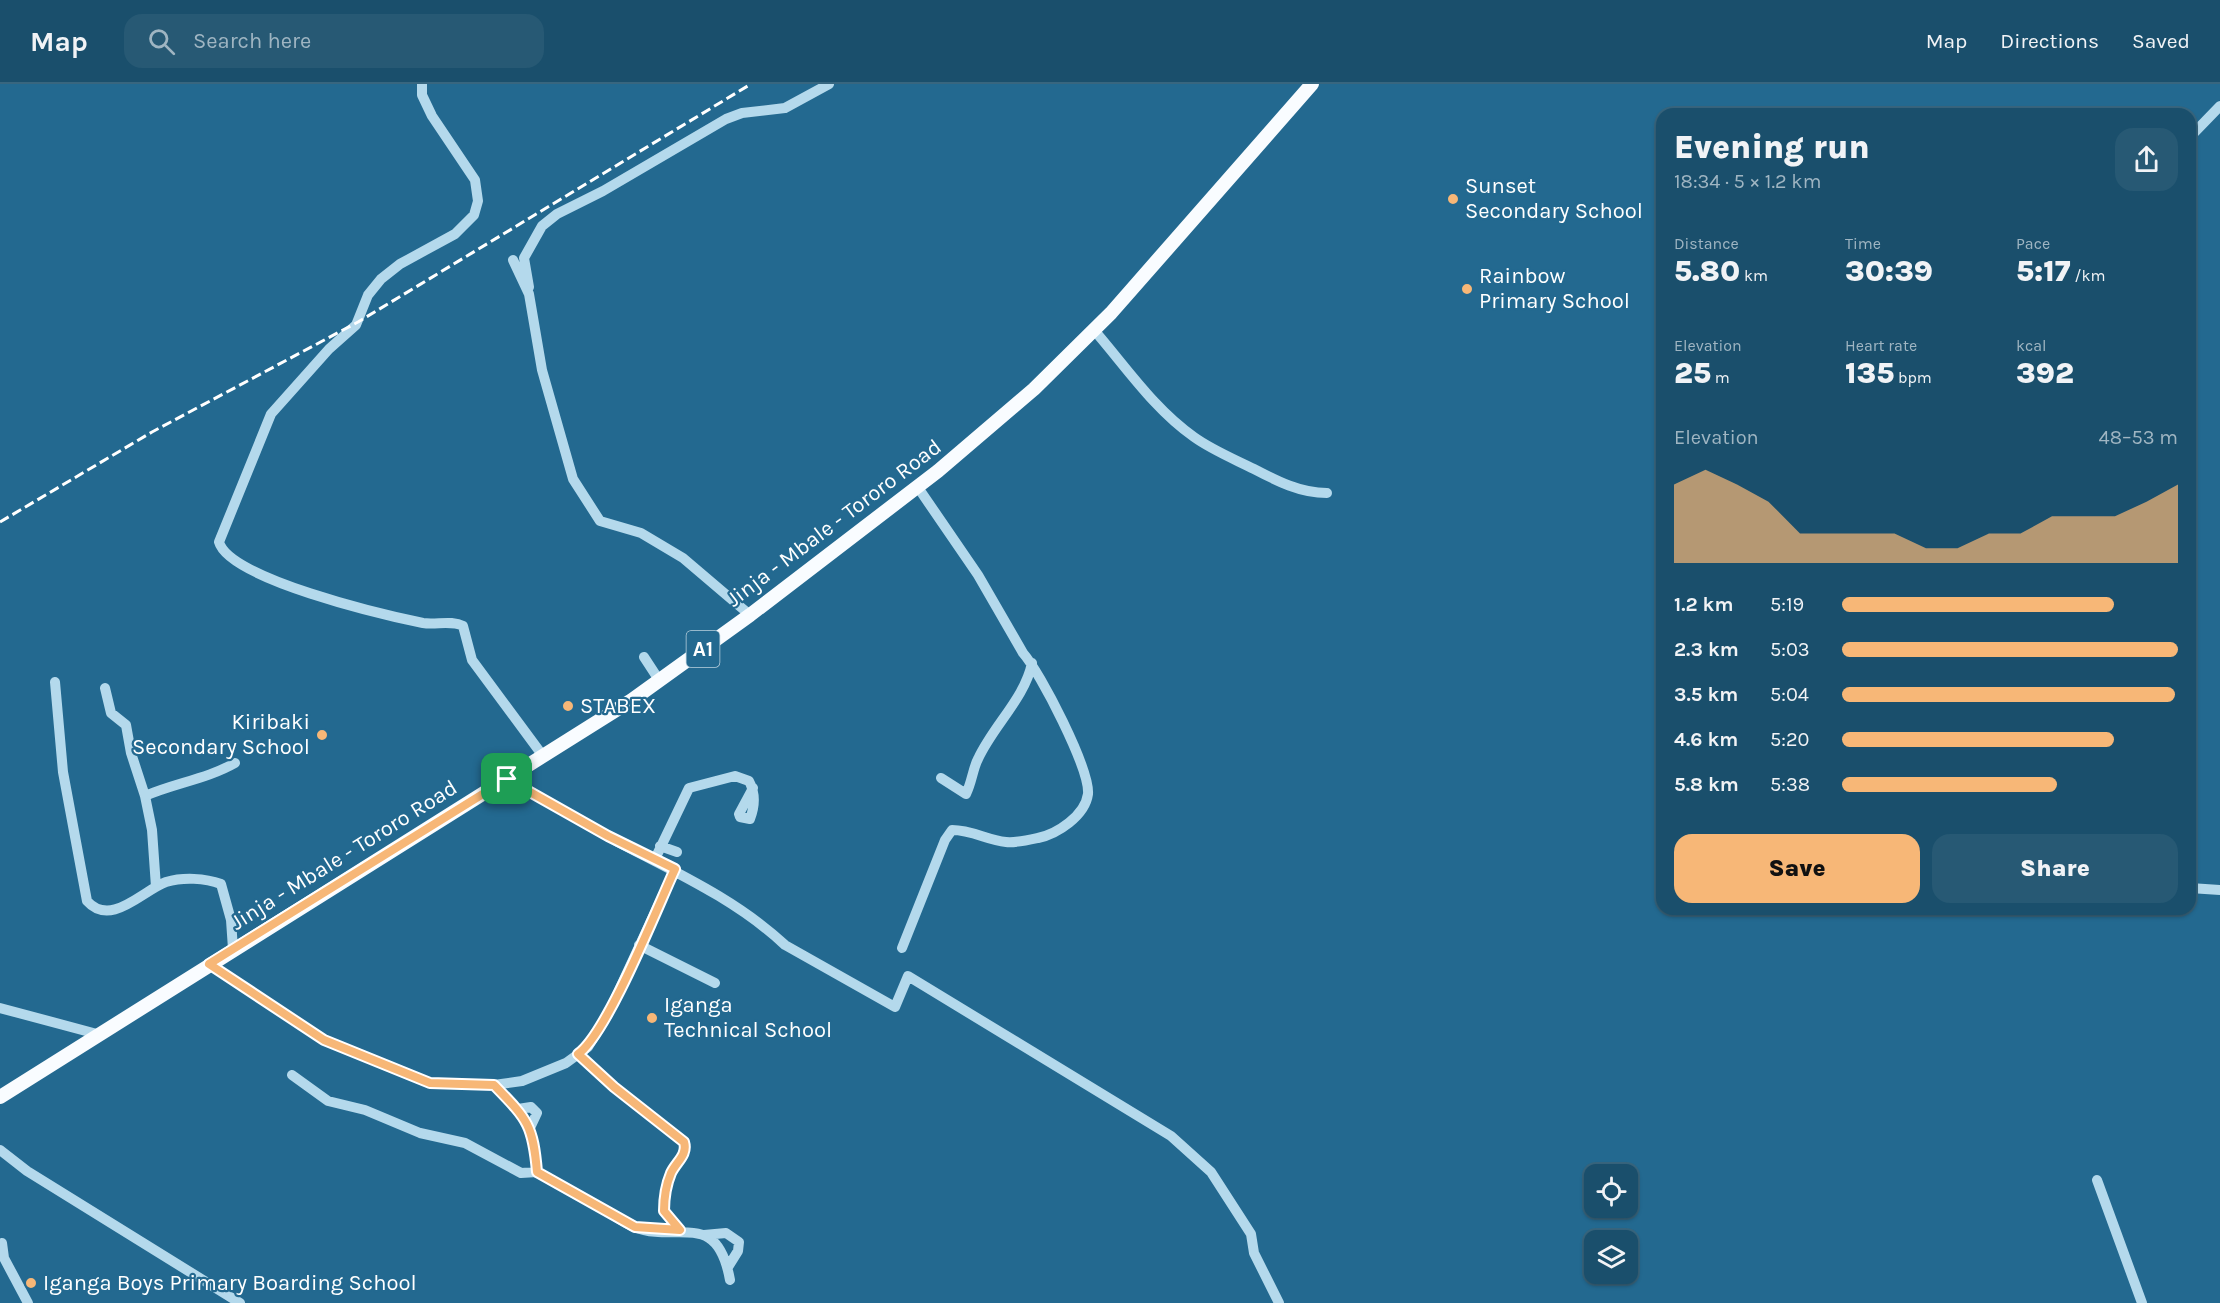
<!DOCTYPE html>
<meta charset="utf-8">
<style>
:root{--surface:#1a4f6c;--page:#275974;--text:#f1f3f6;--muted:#9fb5c2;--line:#38667f;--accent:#f7b777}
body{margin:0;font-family:Karla,sans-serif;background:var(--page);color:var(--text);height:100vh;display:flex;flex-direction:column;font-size:22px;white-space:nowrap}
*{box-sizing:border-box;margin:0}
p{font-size:20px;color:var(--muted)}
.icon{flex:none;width:33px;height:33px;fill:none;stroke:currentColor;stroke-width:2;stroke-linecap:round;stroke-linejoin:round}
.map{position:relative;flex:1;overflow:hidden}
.details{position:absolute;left:1656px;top:24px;width:540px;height:807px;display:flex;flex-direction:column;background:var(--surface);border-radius:18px;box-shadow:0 2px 4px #0004,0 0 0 2px var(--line)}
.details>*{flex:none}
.buttons{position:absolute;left:1584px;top:1080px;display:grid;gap:12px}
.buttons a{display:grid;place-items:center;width:54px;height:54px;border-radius:12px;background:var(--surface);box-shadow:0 2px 4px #0004,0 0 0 2px var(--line);font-size:30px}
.pin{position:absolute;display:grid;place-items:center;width:51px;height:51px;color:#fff;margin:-26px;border-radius:12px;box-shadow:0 3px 9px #0006}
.round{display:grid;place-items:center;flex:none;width:63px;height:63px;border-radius:18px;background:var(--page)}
.summary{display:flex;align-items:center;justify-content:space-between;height:102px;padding:0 18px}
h1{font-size:33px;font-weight:800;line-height:45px}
.figures{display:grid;grid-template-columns:repeat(3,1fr);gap:9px;height:102px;padding:6px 18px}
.figures div{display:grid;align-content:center}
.figures b{font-size:30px;font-weight:800}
.figures small{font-size:16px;font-weight:400}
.figures p{font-size:16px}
.chart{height:168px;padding:12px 18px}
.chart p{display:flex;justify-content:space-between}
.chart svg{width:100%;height:108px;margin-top:6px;fill:var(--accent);opacity:.7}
.primary-button{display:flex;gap:12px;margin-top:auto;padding:12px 18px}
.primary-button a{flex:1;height:69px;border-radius:18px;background:var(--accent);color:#111;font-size:24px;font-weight:800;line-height:69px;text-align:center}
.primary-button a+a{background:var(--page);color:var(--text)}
ul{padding:0 18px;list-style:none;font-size:20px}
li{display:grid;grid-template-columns:96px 72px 1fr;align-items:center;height:45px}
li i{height:15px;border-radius:8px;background:var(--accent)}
header{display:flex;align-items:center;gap:36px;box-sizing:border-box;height:84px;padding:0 30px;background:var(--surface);border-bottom:2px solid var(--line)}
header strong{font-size:28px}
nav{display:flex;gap:33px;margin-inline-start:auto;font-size:21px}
.search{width:420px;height:54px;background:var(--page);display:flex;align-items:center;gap:15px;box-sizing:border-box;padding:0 21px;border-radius:18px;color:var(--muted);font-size:22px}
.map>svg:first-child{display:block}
</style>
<header>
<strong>Map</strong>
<div class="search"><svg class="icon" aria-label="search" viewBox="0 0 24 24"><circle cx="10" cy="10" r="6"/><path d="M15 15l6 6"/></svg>Search here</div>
<nav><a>Map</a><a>Directions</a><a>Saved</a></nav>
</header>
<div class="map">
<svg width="2220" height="1219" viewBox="0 0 2220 1219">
<rect width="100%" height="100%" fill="#236990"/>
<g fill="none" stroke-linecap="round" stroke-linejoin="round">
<path stroke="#b4d9ec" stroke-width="10" d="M422 0V11L432 32 475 96 478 117 474 131 455 150 400 180 381 195 368 211 356 241 329 265 271 330 219 458C229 495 384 531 423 539 436 541 452 536 463 542L472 576 543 672
M2190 53 2220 22
M513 176 529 210 542 286 573 395 600 437 641 449 683 474 750 531
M529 203 524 174 542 142 557 130 603 107 726 35 742 29 785 24 829 0
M1094 246C1126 283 1154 325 1194 353 1212 366 1234 375 1254 385 1277 397 1300 409 1327 409
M644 573 659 596
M55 598 63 688 87 817C111 844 143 806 166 798 183 793 205 794 221 800L231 836 233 865
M105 604 111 629 126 641 131 669 145 712
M941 694 966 710C972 698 973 684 978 675 993 642 1025 614 1032 579
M507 695C544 715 581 738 618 758 675 788 737 816 785 861L895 923 908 892 1171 1052 1211 1088 1251 1150 1254 1169 1279 1219
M660 762 677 768
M655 775 689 704 735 692 749 697C756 710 755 722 750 735L740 733 739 730 753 704
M156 803 152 746 145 712C175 699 207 695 235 679
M2190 804 2220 806
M639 861 715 899
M902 864 945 756 952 746C972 746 987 756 1006 758 1016 759 1029 756 1038 754 1057 750 1085 732 1088 710 1090 685 1040 588 1023 569L978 491 917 402
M209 880 324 956 430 999 494 1001 522 997 566 979 588 963 607 932 675 785
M0 924 97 950
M578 970 614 1003 684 1058C688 1071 676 1078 671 1089 666 1101 664 1113 664 1127L679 1146
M292 991 328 1017 365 1026 420 1049 465 1059 521 1089 537 1088C560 1101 583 1114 606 1127 615 1132 624 1139 634 1143 678 1160 717 1124 730 1196
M494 1001C527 1035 533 1040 537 1088
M518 1025 531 1023 537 1029 530 1044
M0 1066 27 1087 240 1219
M2097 1096 2142 1219
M704 1151 726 1149 739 1158 738 1167 728 1183
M2 1159 4 1174 28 1219"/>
<path stroke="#f9fcff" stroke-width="14" d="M0 1013 632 616 750 531 938 387 1034 305 1111 229 1312 0"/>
<path stroke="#fff" stroke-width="3" stroke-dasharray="10 4.5" stroke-linecap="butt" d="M0 438 152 348 358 238 751 0"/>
</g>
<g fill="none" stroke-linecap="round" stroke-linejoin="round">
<defs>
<path id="route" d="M507 695 608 752 675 785C657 824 607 950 578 970L614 1003 684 1058C688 1071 676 1078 671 1089 666 1101 664 1113 664 1127L680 1146 635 1143 537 1088C533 1040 527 1035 494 1001L430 999 324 956 209 880Z"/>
</defs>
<use href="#route" stroke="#fff" stroke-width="12"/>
<use href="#route" stroke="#f7b777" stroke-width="8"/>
</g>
<g fill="#f7b777" stroke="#236990" stroke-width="2">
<circle cx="1453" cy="115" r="6"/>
<circle cx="1467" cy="205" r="6"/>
<circle cx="568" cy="622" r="6"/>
<circle cx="322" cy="651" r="6"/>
<circle cx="652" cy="934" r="6"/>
<circle cx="31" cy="1199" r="6"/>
</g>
<g text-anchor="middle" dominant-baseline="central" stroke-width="4.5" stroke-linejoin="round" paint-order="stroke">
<rect fill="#236990" stroke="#bdd2de" stroke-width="1.5" x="686.5" y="547" width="33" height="36" rx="4.5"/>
<g font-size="21" font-weight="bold" fill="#fff">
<text x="703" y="565">A1</text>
</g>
<g font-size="22" fill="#fff" stroke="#236990" text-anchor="start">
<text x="1465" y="102">Sunset<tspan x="1465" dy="25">Secondary School</tspan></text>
<text x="1479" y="192">Rainbow<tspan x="1479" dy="25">Primary School</tspan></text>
<text x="580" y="622">STABEX</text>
<text x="310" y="638" text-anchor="end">Kiribaki<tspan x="310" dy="25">Secondary School</tspan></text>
<text x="664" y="921">Iganga<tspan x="664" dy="25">Technical School</tspan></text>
<text x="43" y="1199">Iganga Boys Primary Boarding School</text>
</g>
<g font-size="22" fill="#fff" stroke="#236990">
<text transform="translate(834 439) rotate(-37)">Jinja - Mbale - Tororo Road</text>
<text transform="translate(344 771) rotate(-32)">Jinja - Mbale - Tororo Road</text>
</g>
</g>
</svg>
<div class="buttons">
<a><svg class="icon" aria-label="locate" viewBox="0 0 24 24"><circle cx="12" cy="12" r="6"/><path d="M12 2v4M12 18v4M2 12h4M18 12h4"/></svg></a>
<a><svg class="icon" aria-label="layers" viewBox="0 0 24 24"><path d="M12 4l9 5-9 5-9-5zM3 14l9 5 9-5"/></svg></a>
</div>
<div class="pin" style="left:507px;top:695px;background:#1e9e55"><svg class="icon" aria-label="arrive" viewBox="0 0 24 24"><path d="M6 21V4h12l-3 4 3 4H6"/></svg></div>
<section class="details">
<div class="summary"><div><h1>Evening run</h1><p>18:34 · 5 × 1.2 km</p></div><a class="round"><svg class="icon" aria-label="share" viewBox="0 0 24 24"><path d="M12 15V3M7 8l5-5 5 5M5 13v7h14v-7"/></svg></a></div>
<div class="figures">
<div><p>Distance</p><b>5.80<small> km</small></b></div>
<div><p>Time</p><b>30:39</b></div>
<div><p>Pace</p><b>5:17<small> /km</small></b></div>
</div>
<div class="figures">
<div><p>Elevation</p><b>25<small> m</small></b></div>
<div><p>Heart rate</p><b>135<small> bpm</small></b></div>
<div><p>kcal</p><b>392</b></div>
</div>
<div class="chart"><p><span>Elevation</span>48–53 m</p>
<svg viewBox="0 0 160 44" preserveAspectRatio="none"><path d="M0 44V12L10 6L20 12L30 19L40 32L50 32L60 32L70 32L80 38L90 38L100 32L110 32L120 25L130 25L140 25L150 19L160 12V44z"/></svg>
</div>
<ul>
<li><b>1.2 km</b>5:19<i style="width:81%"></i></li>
<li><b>2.3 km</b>5:03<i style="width:100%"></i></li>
<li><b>3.5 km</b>5:04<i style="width:99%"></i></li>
<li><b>4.6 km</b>5:20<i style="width:81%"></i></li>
<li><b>5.8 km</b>5:38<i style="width:64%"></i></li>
</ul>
<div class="primary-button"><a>Save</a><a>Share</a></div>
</section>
</div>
